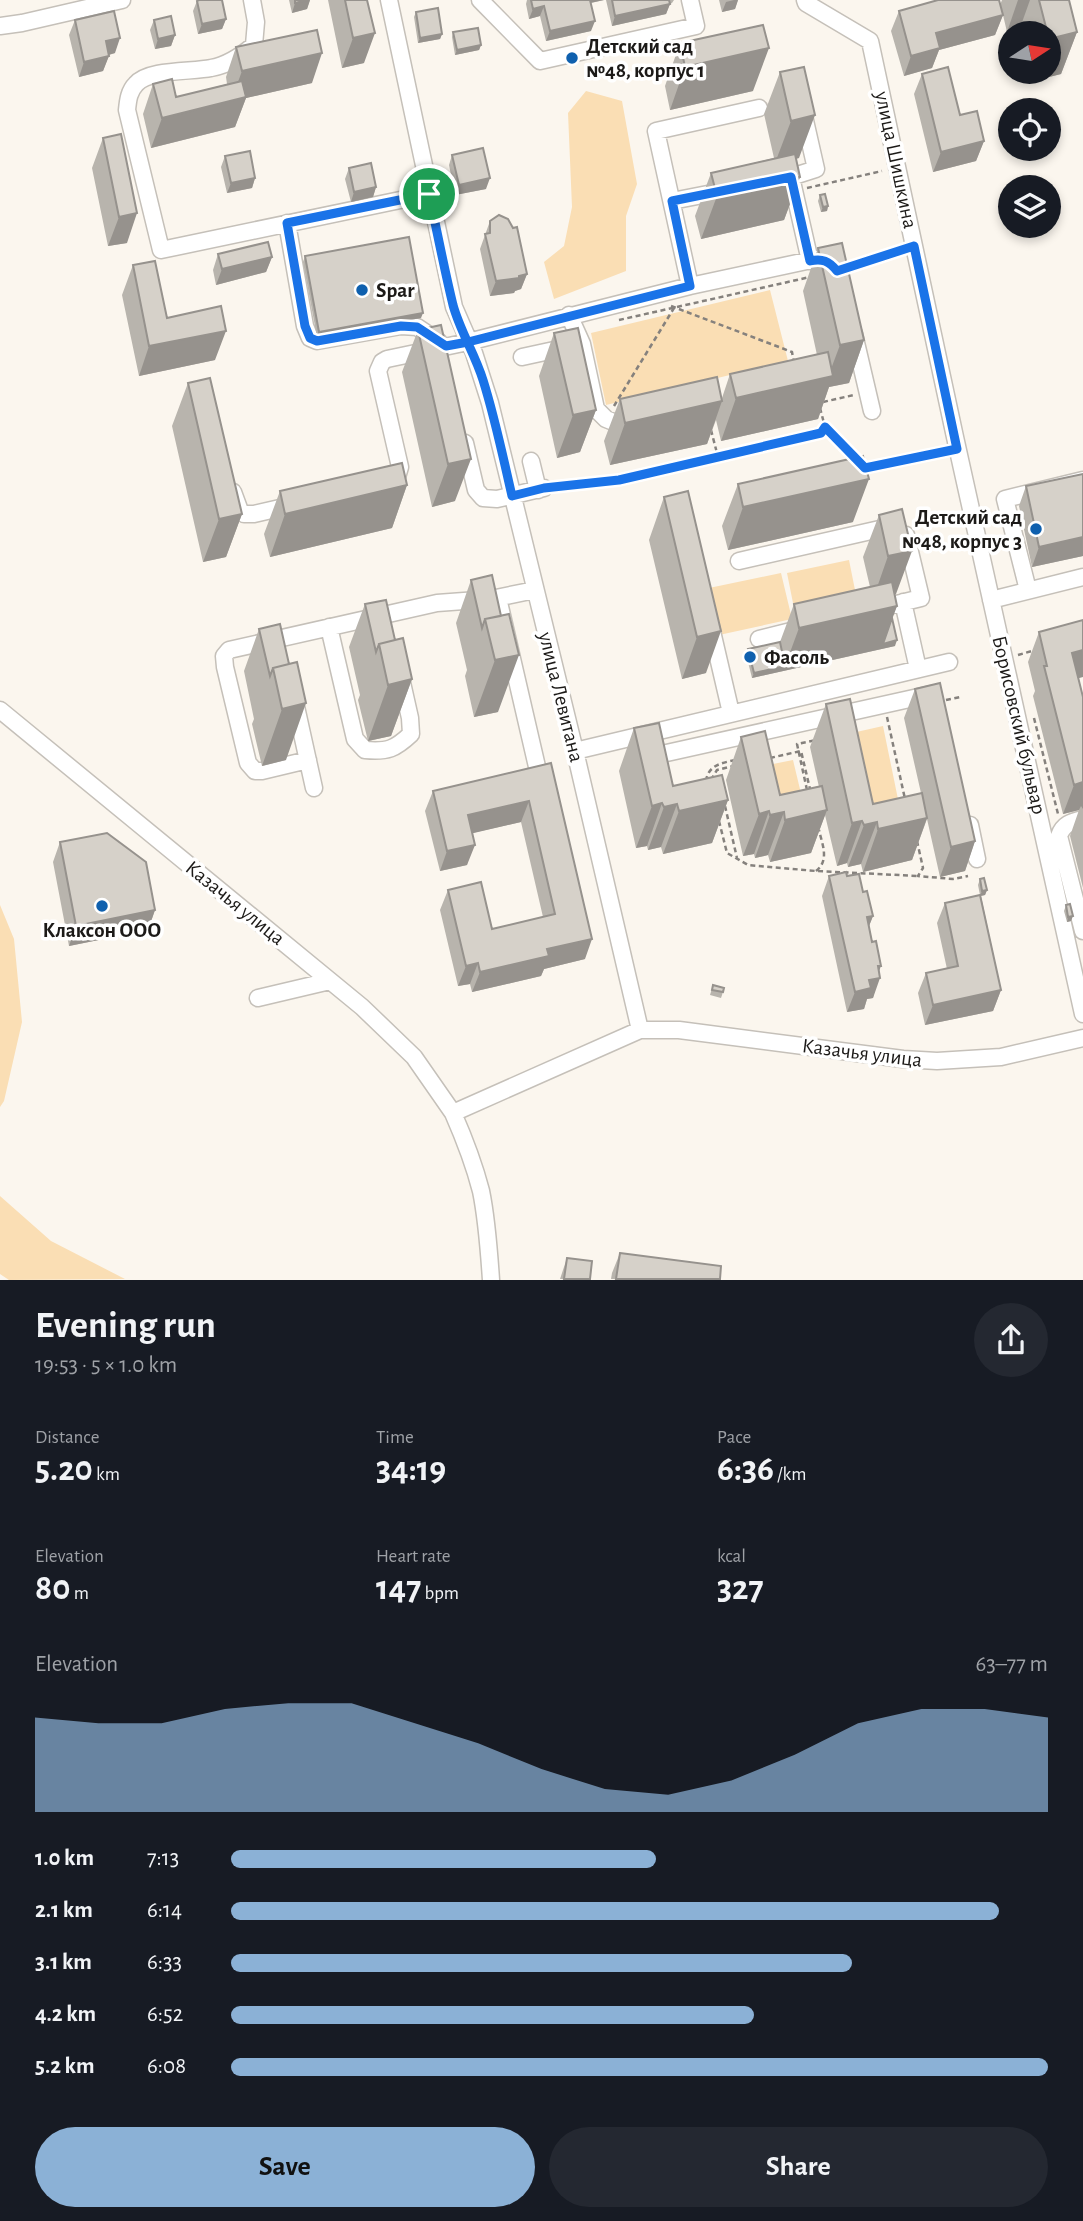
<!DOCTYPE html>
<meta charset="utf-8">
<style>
:root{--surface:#171b24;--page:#242831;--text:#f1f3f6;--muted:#9ea1a6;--accent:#8bb1d6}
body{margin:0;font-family:"Alegreya Sans",sans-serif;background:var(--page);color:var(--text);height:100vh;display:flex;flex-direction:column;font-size:26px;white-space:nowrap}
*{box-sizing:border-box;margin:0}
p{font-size:23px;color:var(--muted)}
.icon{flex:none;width:38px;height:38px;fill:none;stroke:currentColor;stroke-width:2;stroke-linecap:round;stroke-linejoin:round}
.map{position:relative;height:1280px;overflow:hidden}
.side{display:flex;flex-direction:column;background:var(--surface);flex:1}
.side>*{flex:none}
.needle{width:46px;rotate:78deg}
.fabs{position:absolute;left:998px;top:21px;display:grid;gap:14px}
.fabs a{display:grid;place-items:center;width:63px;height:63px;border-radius:50%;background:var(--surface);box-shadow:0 4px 10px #0003;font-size:35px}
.pin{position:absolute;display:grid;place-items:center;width:60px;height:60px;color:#fff;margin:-30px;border:4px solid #fff;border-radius:50%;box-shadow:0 2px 7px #0007}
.round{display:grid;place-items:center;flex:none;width:74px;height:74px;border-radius:37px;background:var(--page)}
.overview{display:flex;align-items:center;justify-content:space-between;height:119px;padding:0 35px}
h1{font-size:38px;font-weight:600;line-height:52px}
.figures{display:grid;grid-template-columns:repeat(3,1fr);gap:10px;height:119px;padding:7px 35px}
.figures div{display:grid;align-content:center}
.figures b{font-size:35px;font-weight:600}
.figures small{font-size:19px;font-weight:400}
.figures p{font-size:19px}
.chart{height:196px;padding:14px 35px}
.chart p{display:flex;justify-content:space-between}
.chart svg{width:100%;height:126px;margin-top:7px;fill:var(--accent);opacity:.7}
.cta{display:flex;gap:14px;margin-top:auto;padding:14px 35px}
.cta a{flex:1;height:80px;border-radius:42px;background:var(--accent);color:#111;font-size:28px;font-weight:600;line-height:80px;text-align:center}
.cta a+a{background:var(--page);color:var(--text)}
ul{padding:0 35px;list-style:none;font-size:23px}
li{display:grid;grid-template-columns:112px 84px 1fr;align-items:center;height:52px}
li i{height:18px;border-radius:9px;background:var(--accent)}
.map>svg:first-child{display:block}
</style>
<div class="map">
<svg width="1083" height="1280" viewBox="0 0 1083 1280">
<rect width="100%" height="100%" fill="#fbf6ee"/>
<path fill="#fadeb4" d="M586 91 622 101 637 184 626 216V271L554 299 544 262 564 246 572 207 568 113Z
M770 290 788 361 606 405 591 333Z
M849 560 856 595 794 608 787 573Z
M781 573 792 619 719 635 709 588Z
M883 726 899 804 869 809 852 733Z
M793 760 804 806 779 815 768 765Z
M0 905 14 939 22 1022 4 1101 0 1107Z
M0 1196 51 1241 125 1279 9 1280 0 1274Z"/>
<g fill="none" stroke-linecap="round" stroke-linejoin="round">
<defs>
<path id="minor" d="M252 0 256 22 254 45C241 56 228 65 211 68 192 72 148 69 136 84 129 91 128 100 127 110L161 250 429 194
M389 0 454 307 474 353 490 403 575 751 640 1030 453 1113C464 1138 474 1164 481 1191 487 1220 489 1250 491 1280
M480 0 540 61 696 26 690 0
M805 0 806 3 870 41 955 437 1083 1014
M0 26 22 23 122 0
M804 116 816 169 791 177 810 261
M672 201 723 191
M287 223 305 326 310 338 317 341 401 326 417 327 438 341
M690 286 656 131 759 108
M569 315 582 344 596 409 606 419 616 423 630 420
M854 334 872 411
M522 357 568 347
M465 443 476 490 483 498 497 499 544 488
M531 461 538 490
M393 481 397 477 400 467 378 371 382 362 387 359 468 342 690 286 816 259H822L833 266
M233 492 240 511 244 514H254L293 505
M739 561 893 526
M1028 590 1005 499 1083 480
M498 598 538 771
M991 600 1083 577
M903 602 918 669
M876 609 921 598 906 535
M329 627 355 739 365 750C388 752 395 749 411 734L410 718 401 678
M711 627 731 713
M759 639 803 628
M295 702 314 788
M0 710 362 1007 414 1057 453 1113
M575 751 949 662
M650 751 653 756 932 694
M308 760 262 771H255L248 763 225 667 224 656 229 650 437 603 491 599 535 590
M1083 819C1071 822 1063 824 1059 836L1083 931
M970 825 977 859
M258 998 330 981
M640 1030H679L903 1059 937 1061 1001 1057 1083 1038"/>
</defs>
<use href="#minor" stroke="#c5c0b9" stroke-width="19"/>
<path stroke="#85817d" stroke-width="2.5" stroke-dasharray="5 3.5" stroke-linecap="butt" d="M807 188 882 171
M847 267 901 250
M671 306 792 352 794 363
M619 320 810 277
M823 402 854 395
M614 406 674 308
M820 408 825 427 855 459
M711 430 718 457
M865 468 944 452
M557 487 619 480 821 433 825 427
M1018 655 1032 651
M946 700 960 697
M887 717 905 799
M1034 718 1058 814
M770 758 801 751 810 789
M711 780 717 770 733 766
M706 781C708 765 722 763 735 760
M807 790 797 744 816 740
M725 806 737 858
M719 821 727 853 748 865 816 871 918 876
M917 841 923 868 918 876 953 879 968 876
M816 871C830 860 822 844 819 830"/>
<use href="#minor" stroke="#fff" stroke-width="16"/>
</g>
<path fill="#b8b4ad" d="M289 0H310L307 9 292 13Z
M328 0H367L364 63 342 68Z
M527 0H604L591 3V31L546 41 540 16 529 19 526 4Z
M606 0H674L672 3 670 4 666 14 612 26Z
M719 0H738L735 9 722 12Z
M1002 0H1069L1077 32 1061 74 1033 81 1031 72H1048V33H1021L1020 28 1007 32 1003 15 995 35 939 50 932 68 904 76 891 31 899 11 1000 5Z
M197 1 226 19 222 29 198 34 193 11Z
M416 12 442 34 440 39 418 43 414 17Z
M75 20 115 53 109 55 103 71 79 77 69 35Z
M154 20 175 35 171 46 155 49 150 30Z
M453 32 481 45 479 50 455 55 452 37Z
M680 43 753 91 670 110 665 86Z
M236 47 312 83 246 98 235 127 151 148 143 114 153 84 176 97 227 84 226 77Z
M780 72 799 158 796 159 800 177 784 220 701 239 695 216 711 173 774 158 764 114Z
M922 74 984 141 976 161 933 172 914 94Z
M103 138 127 243 108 246 92 168Z
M452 155 486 189 455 195 449 165Z
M225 156 255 178 252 188 227 193 221 167Z
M349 168 376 187 373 197 351 202 345 179Z
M820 195 828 206 827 211 821 212 818 201Z
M490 221 527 274 521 289 515 291 514 293 490 296 480 249Z
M818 248 864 340 849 383 829 387 818 419 721 441 716 420 707 444 610 465 604 441 620 399 722 398 730 374 817 355 803 291Z
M218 254 272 257 266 272 216 285 213 270Z
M305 256 421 318 317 337 303 262Z
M133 265 167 318 215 360 139 376 122 295Z
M441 325 455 501 432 507 402 372 418 330Z
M554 333 596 410 580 452 557 458 539 376Z
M188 383 242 514 226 557 203 562 172 426Z
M1083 474V556L1032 567 1019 506 1026 486Z
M738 484 853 522 728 550 722 526Z
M407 485 392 528 270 557 264 534 280 491Z
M664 497 706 673 682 679 649 540Z
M879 515 896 594H894L897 606 892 618 895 646 752 678 746 654 748 649 780 642 794 604 870 587 863 557Z
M492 575 498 712 474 717 465 676 467 670 456 623 471 580Z
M365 604 395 640 412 679 391 736 368 741 358 700 360 695 349 647Z
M280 624 286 760 262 766 252 724 254 719 244 671 259 629Z
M1039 632 1078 679 1083 697V888L1070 836 1079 810 1063 814 1033 696 1035 691 1028 662Z
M915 689 975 841 965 871 940 877 927 819 912 860 863 872 861 864 848 867 847 863 837 866 825 815 811 853 770 862 768 855 755 858 754 854 743 856 726 780 741 737 780 795 819 787 810 747 826 704 873 804 921 793 904 718Z
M634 728 673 786 728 800 712 843 663 854 661 847 648 850 647 846 636 848 619 771Z
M551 763 585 959 544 969 541 976 472 992 470 984 458 986 440 910 448 890 492 929 543 917 521 822 472 833 467 865 440 871 425 811 433 791Z
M60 842 155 910 148 930 69 946 53 862Z
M829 876 863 892 873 916 869 926 879 971 873 998 867 999 864 1009 847 1012 822 896Z
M980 879 987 890 985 895 981 896 1001 990 993 1011 925 1025 918 993 926 973 947 969 937 923 945 903 980 895 978 885Z
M1066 905 1071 921 1067 922 1064 911Z
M713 985 723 992 721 998 710 995Z
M620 1253 720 1279H611L612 1273Z
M567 1258 590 1279H560Z"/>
<path fill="#96928d" d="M307 0H310L307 9 292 13 295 3Z
M586 0H604L585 4Z
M734 0H738L735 9 722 12 726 2Z
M1018 0H1030L1020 28 1007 32Z
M670 4 666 14 612 26 615 16Z
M544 6 540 16 529 19 533 9Z
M1003 15 995 35 939 50 932 68 904 76 911 56 936 33Z
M226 19 222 29 198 34 202 24Z
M595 21 591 31 546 41 550 31Z
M1077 32 1061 74 1033 81 1037 72H1048L1049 39Z
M375 33 364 63 342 68 353 38Z
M442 34 440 39 418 43 420 38Z
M175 35 171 46 155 49 158 39Z
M120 38 115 53 100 57 106 41Z
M481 45 479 50 455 55 457 50Z
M769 48 753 91 670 110 685 67Z
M322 53 312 83 246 98 235 127 151 148 162 118 231 101 242 71Z
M109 56 103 71 79 77 84 62Z
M815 115 799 158 775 163 791 121Z
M984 141 976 161 933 172 941 152Z
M800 177 784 220 701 239 717 196Z
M255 178 252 188 227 193 231 183Z
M490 178 486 189 455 195 459 185Z
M376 187 373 197 351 202 354 192Z
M828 206 827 211 821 212 823 207Z
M137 213 127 243 108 246 119 217Z
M272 257 266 272 216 285 222 269Z
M527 274 521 289 515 291 514 293 490 296 496 281Z
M423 313 421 318 317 337 319 332Z
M226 331 215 360 139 376 149 346Z
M864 340 849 383 829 387 818 419 721 441 736 398 828 377 840 345Z
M722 401 707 444 610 465 625 423Z
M596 410 580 452 557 458 573 415Z
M471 459 455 501 432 507 448 464Z
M869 479 853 522 728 550 743 507Z
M407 485 392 528 270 557 285 514Z
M242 514 226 557 203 562 219 519Z
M1083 537V556L1032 567 1039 547Z
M912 551 896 594 873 599 888 556Z
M897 606 883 644 897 640 895 646 752 678 754 673 785 666 799 628Z
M721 631 706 673 682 679 697 637Z
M1083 650V677L1061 683 1072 653Z
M519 655 498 712 474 717 495 660Z
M412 679 391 736 368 741 388 685Z
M306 703 286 760 262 766 282 709Z
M1083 782V809L1081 806 1079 810 1063 814 1074 785Z
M728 800 712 843 663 854 679 811Z
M529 801 521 822 461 836 468 815Z
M662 803 647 846 636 848 652 806Z
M677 804 661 847 648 850 664 807Z
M827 810 811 853 770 862 785 820Z
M769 811 754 854 743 856 759 814Z
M784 812 768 855 755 858 770 815Z
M927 818 912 860 863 872 878 829Z
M862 821 847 863 837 866 852 823Z
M877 822 861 864 848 867 864 825Z
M975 841 965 871 940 877 951 847Z
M475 845 467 865 440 871 447 851Z
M987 890 985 895 980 896 982 891Z
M155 910 148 930 69 946 76 926Z
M873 916 865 936 867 917Z
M1073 916 1071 921 1067 922 1068 917Z
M592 939 585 959 544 969 541 976 472 992 480 972 547 949Z
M478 963 470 984 458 986 466 966Z
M878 966H881L876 979 880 978 873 998 867 999 864 1009 847 1012 855 992Z
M1001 990 993 1011 925 1025 933 1005Z"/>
<path fill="#d6d1c9" stroke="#96928d" stroke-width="2" d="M199 0H222L226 19 202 24 197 1Z
M295 0H307L295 3Z
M345 0H367L375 33 353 38Z
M531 0H590L595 21 550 31 544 6 533 9Z
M612 0H669L670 4 615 16Z
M938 0H999L1003 15 936 33 940 48 911 56 899 11Z
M1039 0H1069L1077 32 1049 39Z
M438 8 442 34 420 38 416 12Z
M114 11 120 38 106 41 109 56 84 62 75 20Z
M171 16 175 35 158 39 154 20Z
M763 25 769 48 685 67 680 43Z
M478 28 481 45 457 50 453 32Z
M317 30 322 53 242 71 236 47Z
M804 67 815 115 791 121 780 72Z
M948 67 960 115 977 111 984 141 941 152 922 74Z
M172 79 176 97 242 81 246 97 162 118 153 84Z
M121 134 137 213 119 217 103 138Z
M483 148 490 178 459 185 452 155Z
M250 151 255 178 231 183 225 156Z
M795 154 800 177 717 196 711 173Z
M371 163 376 187 354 192 349 168Z
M825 194 828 206 823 207 820 195Z
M499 215 508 219 513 228 517 227 527 274 519 276V278L496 281 485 234 490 233V221Z
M409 237 423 313 319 332 305 256Z
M268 242 272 257 222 269 218 254Z
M842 243 864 340 840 345 818 248Z
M155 261 167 318 221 306 226 331 149 346 133 265Z
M441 325 471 459 448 464 418 330Z
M578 328 596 410 573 415 554 333Z
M828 352 833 376 736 398 730 374Z
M717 377 722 401 625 423 620 399Z
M210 378 242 514 219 519 188 383Z
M863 456 869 479 743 507 738 484Z
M402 463 407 485 285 514 280 491Z
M1083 474V537L1039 547 1026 486Z
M688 491 721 631 697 637 664 497Z
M902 509 912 551 888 556 879 515Z
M492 575 501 616 485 619 482 628 471 580Z
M892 582 897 606 799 628 794 604Z
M386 600 395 640 379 644 376 652 365 604Z
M509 614 519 655 495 660 485 619Z
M892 618 897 640 883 644Z
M1083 620V650L1072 653 1083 697V782L1074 785 1044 666H1047L1039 632Z
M280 624 289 664 273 668 270 676 259 629Z
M403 638 412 679 388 685 379 644Z
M780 642 785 666 754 673 748 649Z
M297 662 306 703 282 709 273 668Z
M940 683 975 841 951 847 915 689Z
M850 699 873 804 922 793 927 818 878 829 877 822 864 825 862 821 852 823 826 704Z
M659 723 673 786 722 775 728 800 679 811 677 804 664 807 662 803 652 806 634 728Z
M765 731 780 795 822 786 827 810 785 820 784 812 770 815 769 811 759 814 741 737Z
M551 763 592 939 547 949 549 956 480 972 478 963 466 966 448 890 481 882 492 929 555 914 529 801 468 815 475 845 447 851 433 791Z
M107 833 146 862 155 910 76 926 60 842Z
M846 872 847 876 859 874 863 892 867 891 873 916 867 917 872 942 876 941 881 966H878L880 978 869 980 871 988 855 992 829 876Z
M984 878 987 890 982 891 980 879Z
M980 895 1001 990 933 1005 926 973 958 966 945 903Z
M1070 904 1073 916 1068 917 1066 905Z
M713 985 724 988 723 992 712 990Z
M620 1253 721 1266 720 1279H616Z
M567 1258 592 1261 590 1279H564Z"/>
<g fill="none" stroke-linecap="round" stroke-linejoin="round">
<defs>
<path id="route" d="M429 194C437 231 444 268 453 305 460 331 475 354 483 380 495 418 503 457 512 496L544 488 619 480 821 433 825 427 865 468 957 449 914 246 837 271C829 261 822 258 810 261L791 177 672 201 690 286 468 342 446 346 417 327 401 326 317 341 310 338 305 326 287 223 429 194"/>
</defs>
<use href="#route" stroke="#fff" stroke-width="14"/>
<use href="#route" stroke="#1a73e8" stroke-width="9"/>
</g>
<g fill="#0f60ae" stroke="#fff" stroke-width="2.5">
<circle cx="572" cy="58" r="7"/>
<circle cx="362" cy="290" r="7"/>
<circle cx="1036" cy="529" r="7"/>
<circle cx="750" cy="657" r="7"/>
<circle cx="102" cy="906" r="7"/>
</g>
<g text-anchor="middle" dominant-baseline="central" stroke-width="7" stroke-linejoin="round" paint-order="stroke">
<g font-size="21" font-weight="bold" fill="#1c1a18" stroke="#fff" text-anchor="start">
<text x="586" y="46">Детский сад<tspan x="586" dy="24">№48, корпус 1</tspan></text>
<text x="376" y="290">Spar</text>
<text x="1022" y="517" text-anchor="end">Детский сад<tspan x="1022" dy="24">№48, корпус 3</tspan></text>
<text x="764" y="657">Фасоль</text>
<text x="102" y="930" text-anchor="middle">Клаксон ООО</text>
</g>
<g font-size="21" fill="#1c1a18" stroke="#fff">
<text transform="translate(896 160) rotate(78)">улица Шишкина</text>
<text transform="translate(561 697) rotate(76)">улица Левитана</text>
<text transform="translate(1019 725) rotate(77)">Борисовский бульвар</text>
<text transform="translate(235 903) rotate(39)">Казачья улица</text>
<text transform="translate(862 1053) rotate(7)">Казачья улица</text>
</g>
</g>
</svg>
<div class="fabs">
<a><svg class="needle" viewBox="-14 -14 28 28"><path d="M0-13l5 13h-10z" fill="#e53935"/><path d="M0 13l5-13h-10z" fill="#9ea1a6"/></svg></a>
<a><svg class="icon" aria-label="locate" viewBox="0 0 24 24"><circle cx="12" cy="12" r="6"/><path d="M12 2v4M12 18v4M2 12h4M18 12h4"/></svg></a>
<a><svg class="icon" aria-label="layers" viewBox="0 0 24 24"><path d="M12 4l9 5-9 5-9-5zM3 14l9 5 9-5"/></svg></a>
</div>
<div class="pin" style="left:429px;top:194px;background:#1e9e55"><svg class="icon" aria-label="arrive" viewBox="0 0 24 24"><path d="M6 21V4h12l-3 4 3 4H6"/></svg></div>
</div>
<section class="side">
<div class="overview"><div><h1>Evening run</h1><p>19:53 · 5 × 1.0 km</p></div><a class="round"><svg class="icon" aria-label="share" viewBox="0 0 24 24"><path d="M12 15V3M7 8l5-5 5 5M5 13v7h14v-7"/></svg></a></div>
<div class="figures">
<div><p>Distance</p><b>5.20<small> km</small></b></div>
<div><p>Time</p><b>34:19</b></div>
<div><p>Pace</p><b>6:36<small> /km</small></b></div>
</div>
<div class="figures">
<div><p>Elevation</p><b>80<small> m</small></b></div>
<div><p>Heart rate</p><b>147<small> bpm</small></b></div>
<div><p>kcal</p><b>327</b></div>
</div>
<div class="chart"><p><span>Elevation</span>63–77 m</p>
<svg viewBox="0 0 160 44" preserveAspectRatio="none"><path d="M0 44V11L10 13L20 13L30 8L40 6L50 6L60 13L70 20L80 29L90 36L100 38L110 33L120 24L130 13L140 8L150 8L160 11V44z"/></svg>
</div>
<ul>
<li><b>1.0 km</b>7:13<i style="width:52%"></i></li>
<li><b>2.1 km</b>6:14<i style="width:94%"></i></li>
<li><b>3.1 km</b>6:33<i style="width:76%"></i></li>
<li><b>4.2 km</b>6:52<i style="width:64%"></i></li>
<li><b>5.2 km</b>6:08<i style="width:100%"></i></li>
</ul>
<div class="cta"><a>Save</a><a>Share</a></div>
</section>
